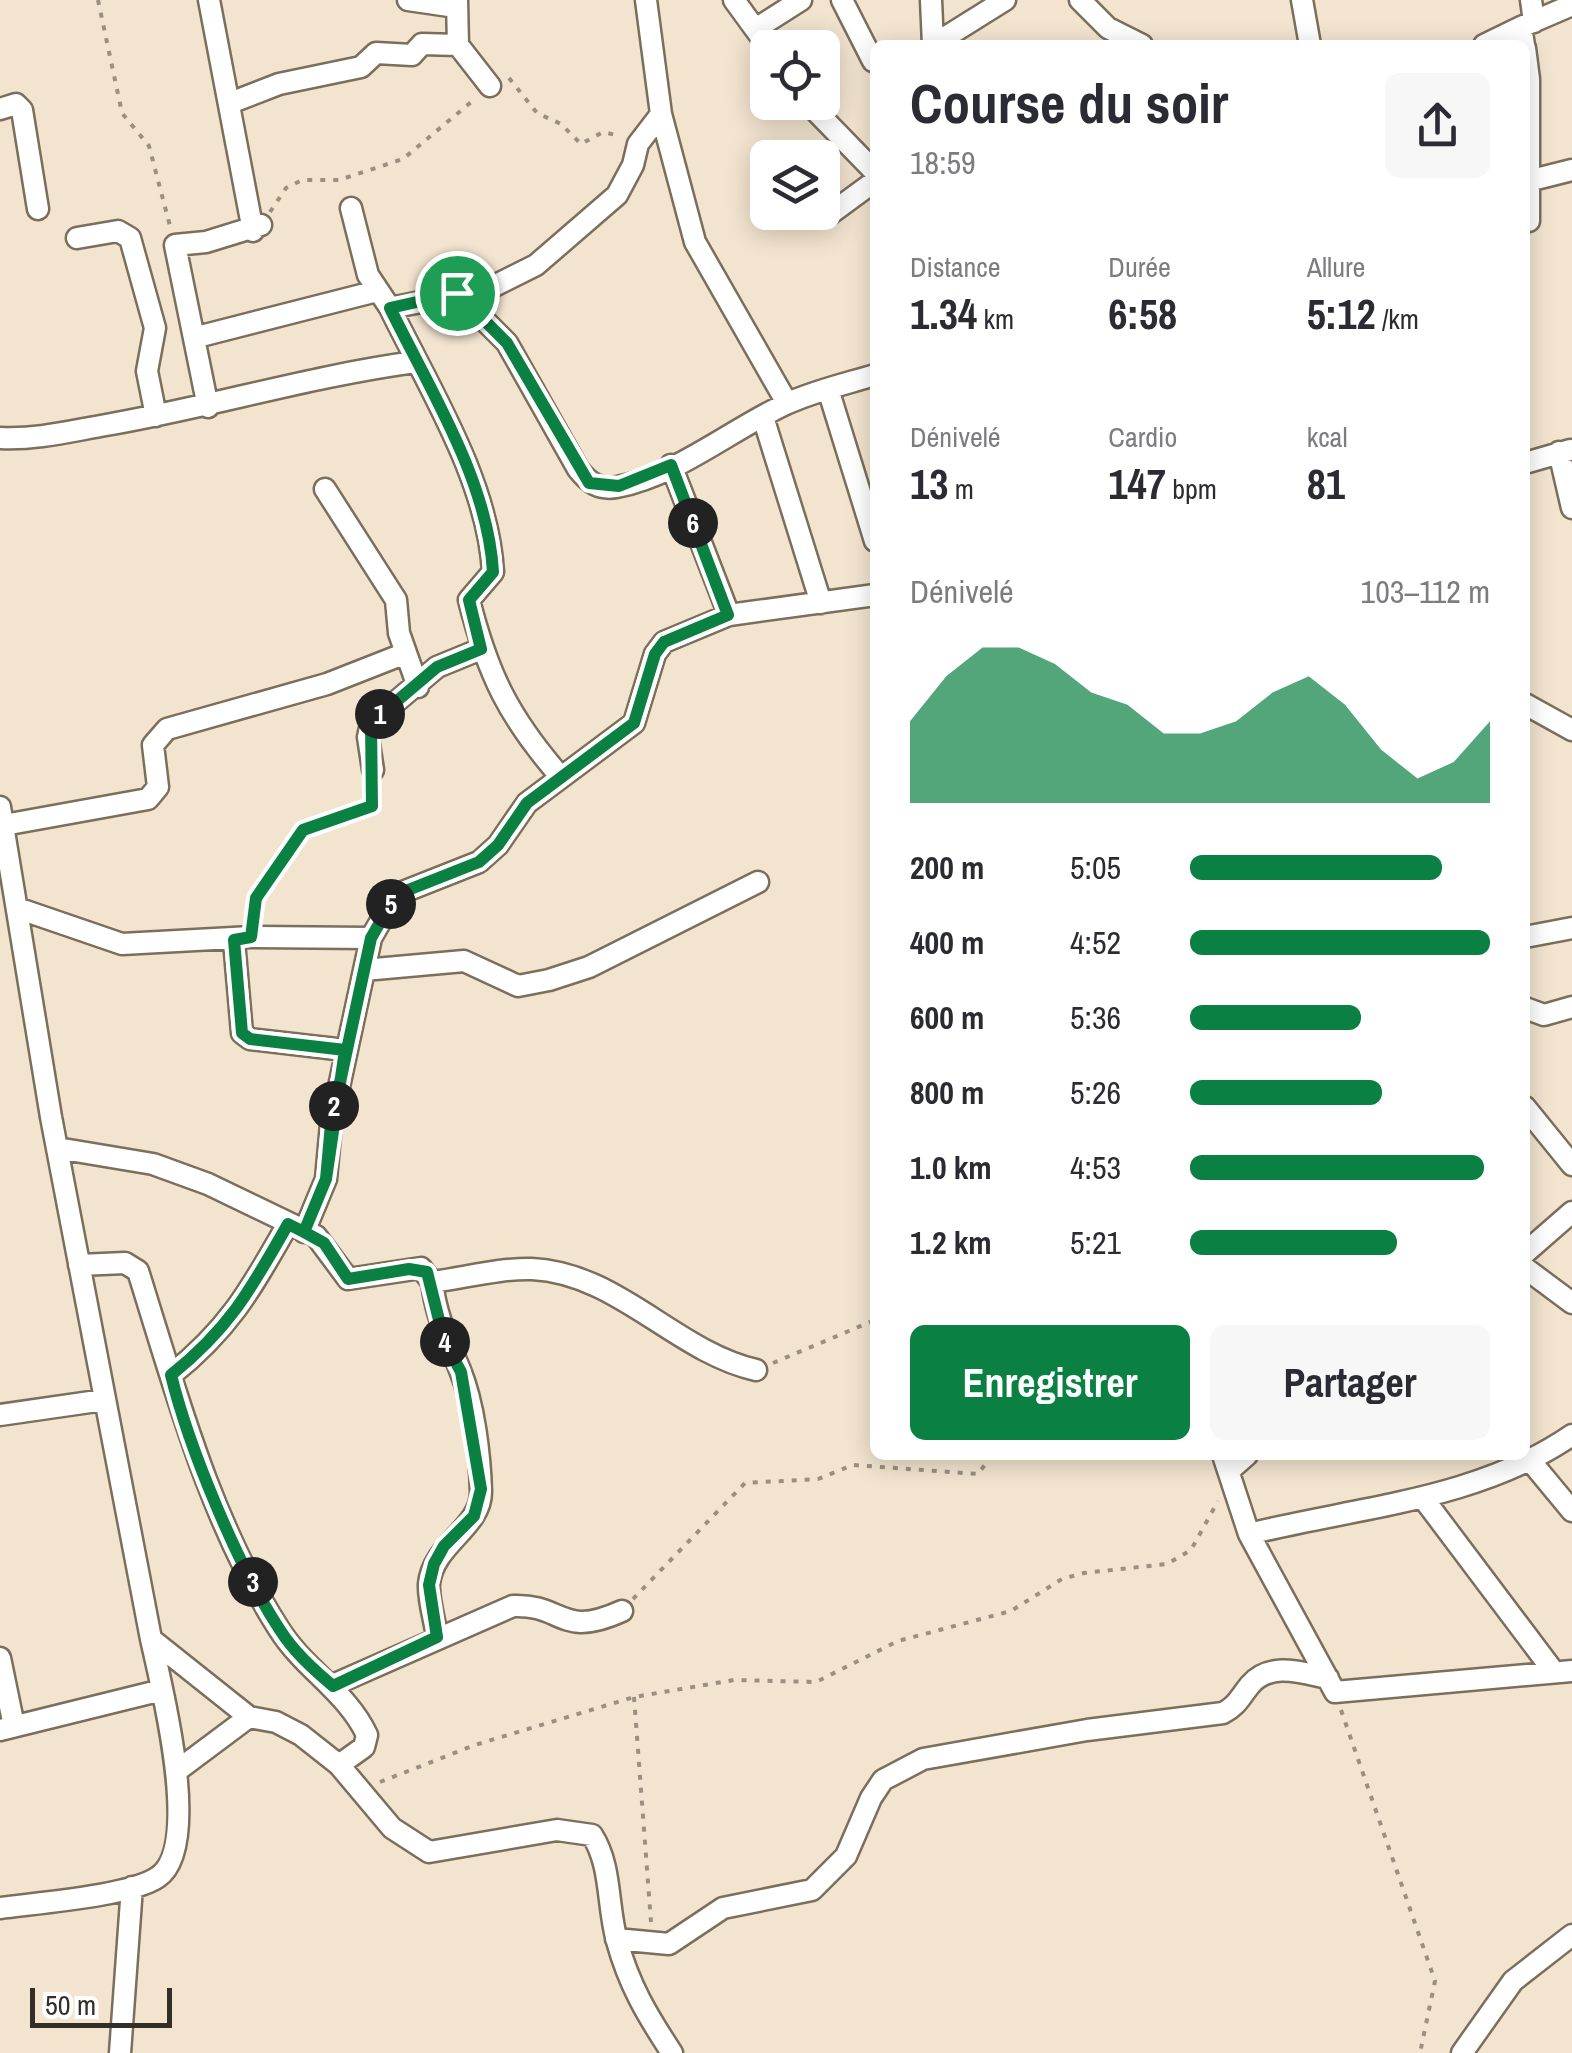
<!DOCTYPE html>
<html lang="fr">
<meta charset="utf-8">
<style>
:root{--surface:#fff;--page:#f7f7f7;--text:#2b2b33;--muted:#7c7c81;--accent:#0b8043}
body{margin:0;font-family:"Archivo Narrow",sans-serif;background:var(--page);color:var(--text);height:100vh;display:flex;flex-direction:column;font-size:38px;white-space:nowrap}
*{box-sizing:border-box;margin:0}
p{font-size:32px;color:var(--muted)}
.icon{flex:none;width:55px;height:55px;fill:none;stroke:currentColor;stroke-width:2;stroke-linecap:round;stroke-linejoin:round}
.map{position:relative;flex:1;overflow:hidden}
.side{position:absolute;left:870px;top:40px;width:660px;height:1420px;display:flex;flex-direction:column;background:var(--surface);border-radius:15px;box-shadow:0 5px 25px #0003}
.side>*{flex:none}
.controls{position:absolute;left:750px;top:30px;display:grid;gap:20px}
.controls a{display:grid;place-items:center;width:90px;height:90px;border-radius:15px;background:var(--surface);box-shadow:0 5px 25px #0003;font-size:50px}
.scale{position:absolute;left:30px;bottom:25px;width:142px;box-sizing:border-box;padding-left:10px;border:5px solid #332e26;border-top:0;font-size:28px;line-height:35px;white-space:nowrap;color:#332e26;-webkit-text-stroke:8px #fff;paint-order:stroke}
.pin{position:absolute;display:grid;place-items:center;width:85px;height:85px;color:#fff;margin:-42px;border:5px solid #fff;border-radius:50%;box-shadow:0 2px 10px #0007}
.km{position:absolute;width:50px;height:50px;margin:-25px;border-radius:50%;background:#222;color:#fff;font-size:28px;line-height:50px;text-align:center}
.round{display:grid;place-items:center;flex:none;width:105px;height:105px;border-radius:15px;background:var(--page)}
.overview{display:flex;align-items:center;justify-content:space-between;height:170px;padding:0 40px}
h1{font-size:55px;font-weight:700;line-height:75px}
.metrics{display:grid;grid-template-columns:repeat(3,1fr);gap:15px;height:170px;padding:10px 40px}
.metrics div{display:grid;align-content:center}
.metrics b{font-size:42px;font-weight:700}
.metrics small{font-size:28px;font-weight:400}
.metrics p{font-size:28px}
.chart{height:280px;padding:20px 40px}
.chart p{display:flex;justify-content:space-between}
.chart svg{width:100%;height:180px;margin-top:10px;fill:var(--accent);opacity:.7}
.button{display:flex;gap:20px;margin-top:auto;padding:20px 40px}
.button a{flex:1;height:115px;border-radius:15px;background:var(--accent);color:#fff;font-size:40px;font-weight:700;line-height:115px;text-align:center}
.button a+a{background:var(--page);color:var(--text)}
ul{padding:0 40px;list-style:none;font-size:32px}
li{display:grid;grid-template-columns:160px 120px 1fr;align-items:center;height:75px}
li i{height:25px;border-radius:12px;background:var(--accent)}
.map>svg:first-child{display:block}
</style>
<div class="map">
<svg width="1572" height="2053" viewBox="0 0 1572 2053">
<rect width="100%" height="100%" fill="#f2e4cf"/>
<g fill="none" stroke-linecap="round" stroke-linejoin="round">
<defs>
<path id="street" d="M209 0 253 231
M408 0 456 7
M457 0 458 45 490 86
M734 0 769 48
M842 0 873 61
M931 0 933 45
M1080 0 1108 28 1142 45
M1302 0 1310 45
M1531 0 1534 22
M757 28 801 0
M933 45 1005 0
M1484 45 1521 27
M1524 45 1521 27 1572 5
M1525 48 1529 79V221
M807 102 875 172
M230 103 279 84 361 67 376 53 412 55 422 44 458 45
M0 109 16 104 22 110 38 209
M661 114 695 242 787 403
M1528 181 1572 170
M351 208 368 275 390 308 488 289 536 265 617 195 633 165 638 144 661 114 646 0
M830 214 875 181
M77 238 118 231 130 238 155 328 147 371 156 416
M457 293 507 343 578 469C589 483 599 490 617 487 676 476 732 429 786 404 814 391 845 384 875 375
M390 308C429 388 488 481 493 572L469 600C488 675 509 717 559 775
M197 337 377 291
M828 389 875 541
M208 407 175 245 206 242 261 225
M763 417 821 603
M0 438C36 440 71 431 106 425 210 407 311 376 415 362
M1559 452 1572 508
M1525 463 1570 450
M325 489 396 600 399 633 418 687
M729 615 875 595
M1525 704 1572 730
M373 770 368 737 371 723 437 667 481 649
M0 807 51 1117 151 1639 249 1717 276 1722 301 1735 339 1765 392 1828 429 1852 557 1830 592 1835C612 1866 607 1906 617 1941 629 1985 647 2015 672 2053
M4 825 148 799 158 787 153 745 167 729 327 684 406 653
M17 908 122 944 251 937 371 938
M1525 937 1572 928
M234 941 242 1033 250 1039 345 1050
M364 970 464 961 518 986 549 980 589 967 758 882
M1525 1008 1544 1015 1572 1007
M1525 1107 1572 1165
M57 1148 153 1164 208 1184 316 1236 348 1279 421 1268 432 1282C464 1278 500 1268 532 1269 618 1273 676 1352 756 1370
M304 1232 326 1179 331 1124 371 938 390 905 403 892 479 862 498 845 527 803 634 723 655 654 664 642 729 615 671 465
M1525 1253 1572 1212
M79 1265 125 1263 138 1271C176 1392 210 1521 279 1629 304 1669 347 1692 367 1735L364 1747 339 1765
M1525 1268 1572 1303
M432 1282C436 1316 447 1338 460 1370 474 1404 480 1455 481 1492 481 1528 433 1544 429 1584 428 1600 435 1621 437 1637
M171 1375C230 1328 251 1289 288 1224
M0 1415 104 1400
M1223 1455 1249 1534C1357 1507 1478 1500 1572 1435
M1528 1458 1572 1511
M1230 1470 1247 1455
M1423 1498 1554 1672
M1249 1534 1335 1692 1572 1671
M0 1658 14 1726
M333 1685 513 1606C564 1604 560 1639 622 1611
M0 1730 162 1690
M178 1770 249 1717
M0 1908C36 1903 131 1896 158 1877 203 1847 161 1684 151 1639
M616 1939 669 1944 723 1908 812 1890 846 1856 871 1798 883 1780 923 1759 1087 1730 1223 1713C1238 1705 1240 1697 1250 1685 1270 1661 1303 1673 1328 1678
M120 2053 132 1887
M1462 2053 1513 1981 1572 1935"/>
</defs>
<use href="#street" stroke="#7b6f5c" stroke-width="25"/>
<path stroke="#9a9081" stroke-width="4" stroke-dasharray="5 8" stroke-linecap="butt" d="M98 0 122 113 149 146 170 226
M509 78 537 113 561 124 581 144 603 132 620 136
M270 212 286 188 302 180H339L403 159 476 98
M253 916 256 898 303 830 372 806V790
M773 1363 875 1320
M633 1599 745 1483 818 1479 853 1465 978 1474 992 1455
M634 1697 651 1922
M1341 1710 1435 1981 1420 2053
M380 1782 475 1745 634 1697 734 1680 816 1682 898 1641 1011 1611 1062 1579 1084 1573 1167 1564 1191 1550 1218 1501"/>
<use href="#street" stroke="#fff" stroke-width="20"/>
</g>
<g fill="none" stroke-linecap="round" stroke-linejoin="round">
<defs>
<path id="route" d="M457 293 390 308C429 388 488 481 493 572L469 600 481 649 437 667 371 723 372 806 303 830 256 898 251 937 234 940 242 1033 250 1039 345 1050 326 1179 304 1232 288 1224C251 1289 230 1328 171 1375 189 1448 238 1567 280 1630 294 1652 313 1669 333 1686L437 1637 429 1585 434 1564 444 1546 474 1516 481 1489 461 1372 444 1340 427 1272 409 1269 348 1279 324 1243 304 1232 326 1179 331 1124 371 938 390 905 403 892 479 862 498 845 527 803 634 723 655 654 664 642 728 615 671 465 619 486 589 483 507 343 457 293"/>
</defs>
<use href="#route" stroke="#fff" stroke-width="20"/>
<use href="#route" stroke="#0b8043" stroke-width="12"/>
</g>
</svg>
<div class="controls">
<a><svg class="icon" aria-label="locate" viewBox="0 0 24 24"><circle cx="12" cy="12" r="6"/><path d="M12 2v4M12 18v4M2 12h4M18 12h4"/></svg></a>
<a><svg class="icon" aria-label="layers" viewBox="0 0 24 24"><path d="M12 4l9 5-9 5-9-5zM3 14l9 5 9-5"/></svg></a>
</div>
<div class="scale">50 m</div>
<div class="pin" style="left:457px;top:293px;background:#1e9e55"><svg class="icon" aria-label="arrive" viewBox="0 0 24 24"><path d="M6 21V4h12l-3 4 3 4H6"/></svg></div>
<b class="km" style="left:380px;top:714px">1</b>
<b class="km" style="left:334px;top:1106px">2</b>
<b class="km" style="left:253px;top:1582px">3</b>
<b class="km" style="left:445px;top:1342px">4</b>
<b class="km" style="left:391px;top:904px">5</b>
<b class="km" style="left:693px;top:523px">6</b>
<section class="side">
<div class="overview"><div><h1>Course du soir</h1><p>18:59</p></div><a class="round"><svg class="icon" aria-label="share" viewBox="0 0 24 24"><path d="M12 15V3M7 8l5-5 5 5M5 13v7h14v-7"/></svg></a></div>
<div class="metrics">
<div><p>Distance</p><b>1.34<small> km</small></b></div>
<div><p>Durée</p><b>6:58</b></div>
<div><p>Allure</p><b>5:12<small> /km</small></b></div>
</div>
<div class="metrics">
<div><p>Dénivelé</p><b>13<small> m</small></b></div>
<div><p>Cardio</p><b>147<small> bpm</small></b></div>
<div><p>kcal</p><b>81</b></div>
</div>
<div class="chart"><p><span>Dénivelé</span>103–112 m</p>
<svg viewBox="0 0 160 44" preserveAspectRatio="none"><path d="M0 44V24L10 13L20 6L30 6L40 10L50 17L60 20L70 27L80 27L90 24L100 17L110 13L120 20L130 31L140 38L150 34L160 24V44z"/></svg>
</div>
<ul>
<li><b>200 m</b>5:05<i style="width:84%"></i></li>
<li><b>400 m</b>4:52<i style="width:100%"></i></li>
<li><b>600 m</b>5:36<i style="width:57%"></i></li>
<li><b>800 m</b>5:26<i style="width:64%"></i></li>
<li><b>1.0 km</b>4:53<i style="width:98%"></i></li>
<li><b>1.2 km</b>5:21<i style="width:69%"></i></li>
</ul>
<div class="button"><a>Enregistrer</a><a>Partager</a></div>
</section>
</div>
